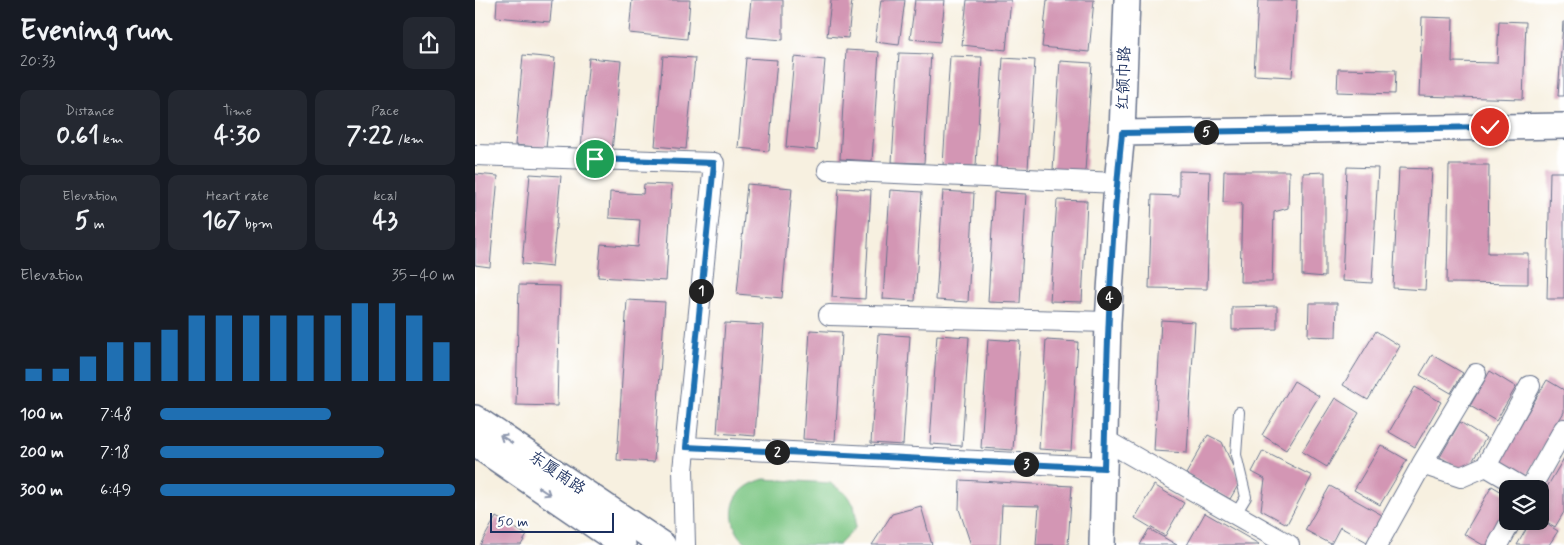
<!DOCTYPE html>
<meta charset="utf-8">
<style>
:root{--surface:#171b24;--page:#242831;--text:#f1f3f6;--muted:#9ea1a6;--accent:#1f6fb2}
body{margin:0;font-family:Mynerve,"LXGW WenKai TC",sans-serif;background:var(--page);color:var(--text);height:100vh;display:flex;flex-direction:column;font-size:19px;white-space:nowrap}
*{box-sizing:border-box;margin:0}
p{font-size:16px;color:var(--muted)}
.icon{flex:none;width:28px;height:28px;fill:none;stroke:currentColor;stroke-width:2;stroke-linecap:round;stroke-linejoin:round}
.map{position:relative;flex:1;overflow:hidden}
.panel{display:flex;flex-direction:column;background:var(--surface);width:475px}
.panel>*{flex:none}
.fabs{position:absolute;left:1024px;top:480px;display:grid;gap:10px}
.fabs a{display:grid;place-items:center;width:50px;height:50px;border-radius:10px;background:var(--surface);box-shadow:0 2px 8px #0003;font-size:25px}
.scale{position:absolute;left:15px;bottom:12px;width:124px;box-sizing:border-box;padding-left:5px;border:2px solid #1b2f5e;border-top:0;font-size:14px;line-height:18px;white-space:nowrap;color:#1b2f5e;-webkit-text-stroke:4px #fff;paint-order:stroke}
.pin{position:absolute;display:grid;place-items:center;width:42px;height:42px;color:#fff;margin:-21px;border:2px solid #fff;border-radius:50%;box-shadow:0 1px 5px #0007}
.km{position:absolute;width:25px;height:25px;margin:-12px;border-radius:50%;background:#222;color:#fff;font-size:14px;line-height:25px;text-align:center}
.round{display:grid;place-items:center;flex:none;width:52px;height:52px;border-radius:10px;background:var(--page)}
.summary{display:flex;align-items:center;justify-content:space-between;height:85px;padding:0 20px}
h1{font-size:28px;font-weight:700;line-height:38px}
.metrics{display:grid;grid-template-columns:repeat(3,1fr);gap:8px;height:85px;padding:5px 20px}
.metrics div{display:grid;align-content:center;border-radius:10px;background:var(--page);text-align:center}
.metrics b{font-size:25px;font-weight:700}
.metrics small{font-size:14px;font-weight:400}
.metrics p{font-size:14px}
.chart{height:140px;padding:10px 20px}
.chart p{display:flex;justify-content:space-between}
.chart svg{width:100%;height:90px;margin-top:5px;stroke:var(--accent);stroke-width:6}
ul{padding:0 20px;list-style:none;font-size:16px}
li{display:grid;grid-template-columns:80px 60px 1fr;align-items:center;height:38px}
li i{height:12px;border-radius:6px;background:var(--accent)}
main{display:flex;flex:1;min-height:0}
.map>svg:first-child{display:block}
</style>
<main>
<section class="panel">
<div class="summary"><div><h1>Evening run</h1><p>20:33</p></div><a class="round"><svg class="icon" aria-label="share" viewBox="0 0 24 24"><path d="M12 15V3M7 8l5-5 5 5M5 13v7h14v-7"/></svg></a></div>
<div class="metrics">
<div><p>Distance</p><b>0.61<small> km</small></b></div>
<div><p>Time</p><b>4:30</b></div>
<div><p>Pace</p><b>7:22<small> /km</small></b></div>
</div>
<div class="metrics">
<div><p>Elevation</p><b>5<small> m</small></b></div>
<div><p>Heart rate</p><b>167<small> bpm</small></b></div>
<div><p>kcal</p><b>43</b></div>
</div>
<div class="chart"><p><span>Elevation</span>35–40 m</p>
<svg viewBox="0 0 160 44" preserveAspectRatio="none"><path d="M5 44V38M15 44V38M25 44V32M35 44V25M45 44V25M55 44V19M65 44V12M75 44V12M85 44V12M95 44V12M105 44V12M115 44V12M125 44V6M135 44V6M145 44V12M155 44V25"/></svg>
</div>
<ul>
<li><b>100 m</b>7:48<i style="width:58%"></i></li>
<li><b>200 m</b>7:18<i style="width:76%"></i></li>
<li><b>300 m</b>6:49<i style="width:100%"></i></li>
</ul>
</section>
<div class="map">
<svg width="1089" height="545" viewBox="0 0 1089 545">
<rect width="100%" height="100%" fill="#fff"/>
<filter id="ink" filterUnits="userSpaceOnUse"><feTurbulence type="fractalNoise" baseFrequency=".02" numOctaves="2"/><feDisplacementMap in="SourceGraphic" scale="10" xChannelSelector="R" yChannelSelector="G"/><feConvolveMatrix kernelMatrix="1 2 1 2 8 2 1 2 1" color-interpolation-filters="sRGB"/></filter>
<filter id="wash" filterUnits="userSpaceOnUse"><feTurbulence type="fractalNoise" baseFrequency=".0096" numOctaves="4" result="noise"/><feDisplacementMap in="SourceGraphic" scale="20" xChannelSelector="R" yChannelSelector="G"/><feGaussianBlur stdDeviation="1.12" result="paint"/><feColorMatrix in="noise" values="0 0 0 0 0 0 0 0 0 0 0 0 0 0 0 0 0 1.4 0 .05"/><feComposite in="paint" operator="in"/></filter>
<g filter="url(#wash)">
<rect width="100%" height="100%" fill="#f7f0e0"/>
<path fill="#7cc683" stroke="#4c7a70" d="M289 479 355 483 370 493 379 505 381 517 380 528 364 545H277C258 539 252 510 263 495 270 486 279 482 289 479Z"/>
<g id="blocks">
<path fill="#d396b4" d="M22 0H77L75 22 21 17Z
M157 0H215L212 39 154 33Z
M276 0H308V40L272 37Z
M356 0H377L373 38 352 36Z
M406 0H430L424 45 400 42Z
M440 0H470L465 42 435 39Z
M492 0H536L531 50 487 45Z
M572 0H619L614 52 567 47Z
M783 0H822L817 77 779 75Z
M947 17 978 18 977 62 1022 63 1024 21 1051 22 1048 99 944 96Z
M1088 22H1089V96H1083Z
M371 50 404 52 397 161 365 159Z
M424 53 456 54 449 163 417 162Z
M48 55 80 58 71 148 40 145Z
M188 56 220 58 211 149 180 146Z
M475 56 507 57 501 166 468 165Z
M319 57 350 60 342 150 311 147Z
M114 58 146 61 137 151 106 148Z
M271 58 302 60 294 151 263 148Z
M528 58 560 60 553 169 521 167Z
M585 61 617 63 610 172 578 170Z
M863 69 921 70 920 94 862 92Z
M974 165H1014L1013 253H1053V284L972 283Z
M872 167 903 168 897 283 867 281Z
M924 168 957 169 950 290 918 288Z
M704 171 735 172 732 289 674 288 677 195 704 196Z
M749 171H814L813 208 799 212 797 282H765L767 203 748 202Z
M850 172V277L827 275 828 173Z
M1075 172H1089V299H1072Z
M0 174 23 176 15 267 0 265Z
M55 174 86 176 77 267 47 264Z
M169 184 197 185 191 281 123 277 126 244 163 247 165 220 134 218 135 192 168 194Z
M272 184 317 188 307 298 262 294Z
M364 188 396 190 390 299 357 297Z
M415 190 447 192 440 301 408 299Z
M468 191 499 193 493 302 461 300Z
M519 192 551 194 545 303 513 302Z
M582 200 612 201 607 302 575 301Z
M44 285 85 286 82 406 41 405Z
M152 300 190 302 179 462 142 460Z
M834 303H862L861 337 833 336Z
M802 306V329L757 330V307Z
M686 320 720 322 712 453 679 451Z
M250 323 288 325 280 436 242 433Z
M335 330 367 332 360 441 328 439Z
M901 331 925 346 893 400 868 385Z
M403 334 435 336 428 445 396 443Z
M462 335 494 337 487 446 455 444Z
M513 339 545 341 538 450 506 448Z
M571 340 603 342 596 451 564 449Z
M957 355 988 373 976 393 945 375Z
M1015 371 1041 387 1021 421 995 406Z
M1072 380 1089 390V412L1048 482 1021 466Z
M819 381 844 396 811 450 787 435Z
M940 387 966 402 940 447 914 432Z
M860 398 884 413 852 467 827 452Z
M985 422 1011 438 991 472 965 457Z
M733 435 747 442 765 482 755 499 711 474Z
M906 445 932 460 905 505 879 490Z
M788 451 837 476 812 524 786 510 790 479 777 472Z
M1089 458V512L1080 527 1065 518V499Z
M485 480 597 486 593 545H561L564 506 527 505 525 545H496L484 509Z
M679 485 709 503 690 536 660 518Z
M855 486 907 515 892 542 865 527 856 544 830 530Z
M1017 486 1032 495V510L1013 545H1008L989 534Z
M446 506 457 545H397L417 514Z
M730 513 784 544 783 545H712Z
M21 517 52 535 46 545H5Z
M1065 520 1083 531 1074 545H1042L1056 521Z
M674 529 702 545H665Z"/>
</g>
</g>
<g filter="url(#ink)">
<use href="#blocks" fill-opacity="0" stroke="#68738c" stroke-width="1"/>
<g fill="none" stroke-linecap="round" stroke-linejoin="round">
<defs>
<path id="service" d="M760 515 771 497 761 455 764 412"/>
<path id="minor" d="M0 155 239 163 208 470 210 545
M353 170 642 183
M354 315 633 322
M630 440 814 545
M211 447 629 467
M947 464 1001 374
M1011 466 1055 386
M1055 489 1089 429
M902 545 947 464 986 477 1011 466 1050 489
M1023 545 1036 521"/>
<path id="tertiary" d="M647 133 1089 126
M0 418 188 545
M0 444 148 545
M627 545 633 322 642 183 647 133 652 0"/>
</defs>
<use href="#service" stroke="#68738c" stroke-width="12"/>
<use href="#minor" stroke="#68738c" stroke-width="22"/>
<use href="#tertiary" stroke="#68738c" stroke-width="28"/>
<use href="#service" stroke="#fff" stroke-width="10"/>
<use href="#minor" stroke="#fff" stroke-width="20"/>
<use href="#tertiary" stroke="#fff" stroke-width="25"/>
</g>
<defs><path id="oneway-shaft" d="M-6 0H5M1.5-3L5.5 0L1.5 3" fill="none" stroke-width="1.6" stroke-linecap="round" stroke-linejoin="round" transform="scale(1.25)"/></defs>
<g stroke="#8d97ae">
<use href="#oneway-shaft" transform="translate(31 439) rotate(-146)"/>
<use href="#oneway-shaft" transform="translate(69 491) rotate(34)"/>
</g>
</g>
<g fill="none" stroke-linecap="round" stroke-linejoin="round" filter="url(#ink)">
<defs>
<path id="route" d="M120 159 239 163 211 447 629 468C632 356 635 244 647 133L1015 127"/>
</defs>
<use href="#route" stroke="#fff" stroke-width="10"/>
<use href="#route" stroke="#1f6fb2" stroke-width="6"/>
</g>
<g text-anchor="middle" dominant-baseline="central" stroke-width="5" stroke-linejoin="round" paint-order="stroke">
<g font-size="16" fill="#1b2f5e" stroke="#fff">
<text transform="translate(649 78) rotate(-88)">红领巾路</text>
<text transform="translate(82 473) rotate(34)">东厦南路</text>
</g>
</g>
</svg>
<div class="fabs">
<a><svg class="icon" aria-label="layers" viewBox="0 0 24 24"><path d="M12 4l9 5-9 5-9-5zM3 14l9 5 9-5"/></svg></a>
</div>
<div class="scale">50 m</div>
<div class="pin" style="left:120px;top:159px;background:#1e9e55"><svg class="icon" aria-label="arrive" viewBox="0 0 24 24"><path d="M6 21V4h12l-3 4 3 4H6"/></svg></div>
<div class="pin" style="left:1015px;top:127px;background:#d93025"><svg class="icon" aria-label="check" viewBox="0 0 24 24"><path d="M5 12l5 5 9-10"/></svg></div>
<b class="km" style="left:226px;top:291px">1</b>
<b class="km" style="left:302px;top:452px">2</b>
<b class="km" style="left:551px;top:464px">3</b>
<b class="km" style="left:634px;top:298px">4</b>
<b class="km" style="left:731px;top:132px">5</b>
</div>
</main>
